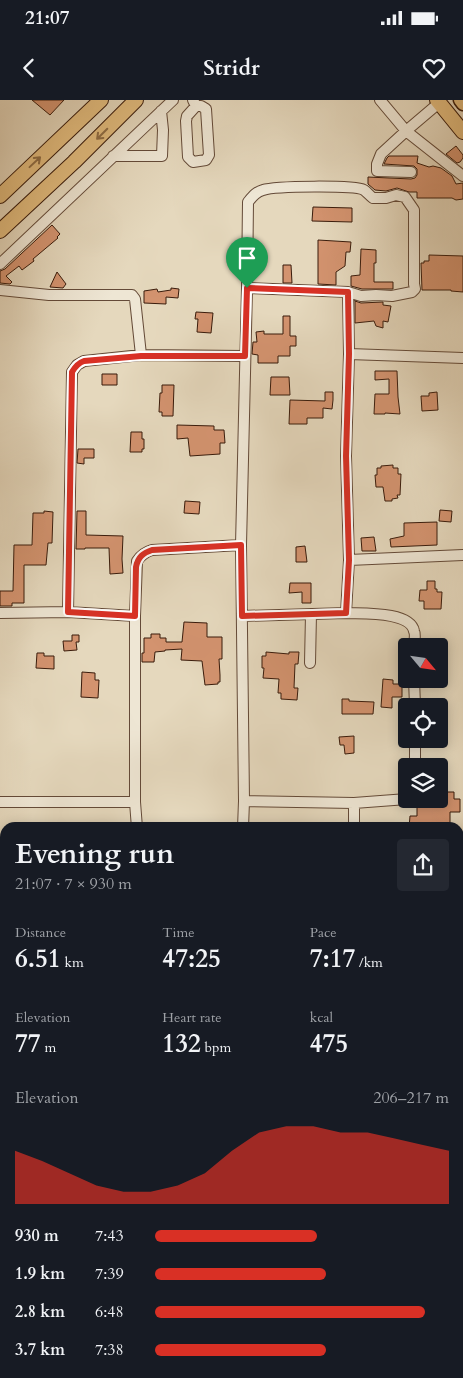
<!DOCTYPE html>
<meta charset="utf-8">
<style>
:root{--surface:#171b24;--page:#242831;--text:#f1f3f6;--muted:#9ea1a6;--accent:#d93025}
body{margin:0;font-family:Cardo,serif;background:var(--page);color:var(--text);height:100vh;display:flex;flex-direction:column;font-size:19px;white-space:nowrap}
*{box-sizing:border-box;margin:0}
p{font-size:16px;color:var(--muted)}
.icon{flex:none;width:28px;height:28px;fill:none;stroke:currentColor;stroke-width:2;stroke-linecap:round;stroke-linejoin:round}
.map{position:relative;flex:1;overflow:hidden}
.drawer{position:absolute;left:0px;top:722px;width:464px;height:556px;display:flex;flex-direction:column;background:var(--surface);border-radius:15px 15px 0 0;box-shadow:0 2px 12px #0003}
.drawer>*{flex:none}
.needle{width:32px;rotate:119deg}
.buttons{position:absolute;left:398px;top:538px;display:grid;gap:10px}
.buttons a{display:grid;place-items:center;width:50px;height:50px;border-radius:5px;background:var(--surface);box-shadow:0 2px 12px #0003;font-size:25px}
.pin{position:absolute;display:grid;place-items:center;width:42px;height:42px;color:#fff;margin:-51px -21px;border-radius:50% 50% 50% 0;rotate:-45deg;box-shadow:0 0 5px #0007}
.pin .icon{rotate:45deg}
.round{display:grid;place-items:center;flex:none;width:52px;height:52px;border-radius:5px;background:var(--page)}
.headline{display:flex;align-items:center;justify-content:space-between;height:85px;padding:0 15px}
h1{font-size:28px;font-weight:700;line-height:38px}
.metrics{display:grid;grid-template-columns:repeat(3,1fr);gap:8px;height:85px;padding:5px 15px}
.metrics div{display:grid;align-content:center}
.metrics b{font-size:25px;font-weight:700}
.metrics small{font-size:14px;font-weight:400}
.metrics p{font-size:14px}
.chart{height:140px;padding:10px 15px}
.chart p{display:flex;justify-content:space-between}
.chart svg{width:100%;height:90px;margin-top:5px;fill:var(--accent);opacity:.7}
ul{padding:0 15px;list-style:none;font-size:16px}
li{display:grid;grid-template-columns:80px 60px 1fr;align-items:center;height:38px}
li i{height:12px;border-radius:6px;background:var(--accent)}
.status{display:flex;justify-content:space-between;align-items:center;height:35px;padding:0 25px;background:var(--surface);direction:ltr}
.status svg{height:14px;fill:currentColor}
header{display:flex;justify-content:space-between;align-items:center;height:65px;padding:0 15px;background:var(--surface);font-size:22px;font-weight:700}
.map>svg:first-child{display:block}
</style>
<div class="status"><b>21:07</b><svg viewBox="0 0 49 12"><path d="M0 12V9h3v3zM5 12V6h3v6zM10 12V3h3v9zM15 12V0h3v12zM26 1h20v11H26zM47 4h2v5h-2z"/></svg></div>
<header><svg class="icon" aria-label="back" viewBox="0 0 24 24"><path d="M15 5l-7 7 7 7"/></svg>Stridr<svg class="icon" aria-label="heart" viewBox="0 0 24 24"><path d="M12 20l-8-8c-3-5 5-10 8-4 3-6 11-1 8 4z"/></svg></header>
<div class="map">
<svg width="463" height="1278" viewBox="0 0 463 1278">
<rect width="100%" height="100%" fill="#e5d8bd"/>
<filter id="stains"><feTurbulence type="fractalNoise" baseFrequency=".004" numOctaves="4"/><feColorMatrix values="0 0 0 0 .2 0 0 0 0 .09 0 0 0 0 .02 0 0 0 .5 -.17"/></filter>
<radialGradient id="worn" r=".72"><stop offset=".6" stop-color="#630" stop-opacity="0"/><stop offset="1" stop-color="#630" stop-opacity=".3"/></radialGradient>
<path fill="#d3936f" stroke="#391b0b" d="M32 0H64L50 15Z
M456 46 463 55V58L460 62 457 63 446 54Z
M389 56H418L417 63 429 67 433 66 441 68 452 76 456 84 463 83V99L456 100 452 98H417V92H409L397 88 386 91 375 90 368 84V77L411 79 415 78 417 75V69L414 66 384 64 387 58Z
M313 107 352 108V122L312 121Z
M52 125 60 134 57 137 58 138 33 159 34 161 22 170 19 166 6 176 12 182 10 184 0 183V171L5 169Z
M318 140 351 142 350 152H346L345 166 336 172V185L318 184Z
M361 149 376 150V163H374V182H393V189H362L351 186V176L360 175Z
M429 155 463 156V192L451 191V190H422L421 163H424V161H429Z
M283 165H291L292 183H283Z
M57 172 66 184 63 188 50 187Z
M171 188 179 189 178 198 166 197V204L144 203V191L157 189 158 192 171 190Z
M355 201 361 203 383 202V205L391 206 388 222 383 221V228L376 226 374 221 355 223Z
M196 212 213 213 211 233 197 232 198 219H195Z
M283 216H290V236H296V246H290V256H278V263H258V255L252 254 253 242H257L256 232 264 231V234H283Z
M375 271H397L398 297 400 314 385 313V314H374L375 294H389V279L375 280Z
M102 274H117V285H102Z
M271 277H289L290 295H270Z
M162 285H174L173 316H162V312H159L160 293H162Z
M325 292H333V300L332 309 323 308V318H307V324H289L290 300 325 301Z
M437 292 438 310 422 311 421 296H429V293Z
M177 325 214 326V330H224L225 343H220V354L190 356 188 338 177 339Z
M131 332H142V339H144V349H142V352H130Z
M78 349H94V358H84V364L77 363Z
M393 365V368H398V374H401L400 395H397L398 398 392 399V401H385L383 387H376L375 375H377V368H381V366Z
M185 401 200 402 199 414 184 413Z
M440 410 452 411 451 422 439 421Z
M44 411 53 412 52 443H48L46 465H24V503H12V506H0V491H13L14 445H32L33 413H44Z
M77 411H86V435L123 436 122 459 123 473 110 474 109 448H85V449H76Z
M437 422V445L391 447 390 439 404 436V423Z
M374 437 376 451H362L361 438Z
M305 446 307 462H296V447Z
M427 481H435V489H437V492H442L441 509H424V501H419L420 490H427Z
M290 483H311V503H302V492L289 493Z
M184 522 207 523V537H222V559H219L220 575V582H218V584L205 585 202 561 181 560 182 549 165 550V551L155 552 154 562H142V553H144V538H151V534H160V538H166V542H182Z
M72 535H79V542H76L77 550 64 551 63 541H72Z
M266 552 289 554V552H299L298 564H295L294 588H298L297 600 281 599V593H278L279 579 263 578 264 568H262V556H266Z
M37 553H44V556H54V569L36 568Z
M82 572 95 573V580H99L98 598 81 597Z
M383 579 393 580V584H402V597H392V608L381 607Z
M342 599H349V601L374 602 373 614H342Z
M354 636V653L345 654 344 645H340L339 637Z
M447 692H454V699H460V712H450V728H409L410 716H417V699H447Z"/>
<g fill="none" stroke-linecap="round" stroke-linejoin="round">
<defs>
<path id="minor" d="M193 0 196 6 187 16 186 21 188 57 193 62 206 60 209 55 206 9 201 6H196
M380 0 406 31 463 76
M113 56H162L163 30 161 11
M411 72 377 71V64L381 54 406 31 439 3
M0 164 173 0
M0 190 49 195H132L135 199 141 255
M349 254 463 258
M349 460 463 455
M0 513 68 512 72 272 77 265 84 261 141 255 245 256
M346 513C361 514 410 511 414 531 416 535 414 542 414 546
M135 516 137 461C141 455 145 452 152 450L241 445
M242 516 346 513 349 460 346 356 349 254 348 192 247 188
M310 563 311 514
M414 579 415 606
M415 639V666
M244 701 354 703V728
M0 702H135V516L68 512
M135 702 137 728
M354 703 407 699
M243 728 244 701 241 445 247 188 248 102C253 96 256 92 263 90 275 86 354 85 364 90 367 92 370 96 373 98H386L396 95 405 97 414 110V184L415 189 412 192 392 196 376 195 361 196 348 192
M459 769H463
M459 874H463
M0 877H5
M459 977H463
M0 984H5
M0 1049 5 1052
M17 1274V1278
M374 1274 375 1278
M200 1278 201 1274"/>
<path id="major" d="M460 0 463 4"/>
<path id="highway" d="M437 0 463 32
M0 96 101 0
M0 131 74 62 136 0"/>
</defs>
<use href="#minor" stroke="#644a38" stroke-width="12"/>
<use href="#major" stroke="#391b0b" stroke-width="15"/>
<use href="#highway" stroke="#391b0b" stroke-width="16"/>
<use href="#minor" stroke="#eee6d4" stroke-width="10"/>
<use href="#major" stroke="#e2bc7e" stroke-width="12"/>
<use href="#highway" stroke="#e2bc7e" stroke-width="14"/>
</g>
<defs><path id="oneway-shaft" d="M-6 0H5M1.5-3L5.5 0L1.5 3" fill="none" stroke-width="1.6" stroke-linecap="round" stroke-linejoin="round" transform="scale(1.25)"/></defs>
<g stroke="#8e6c44">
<use href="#oneway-shaft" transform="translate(102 34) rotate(135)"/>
<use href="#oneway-shaft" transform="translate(35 62) rotate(-43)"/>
</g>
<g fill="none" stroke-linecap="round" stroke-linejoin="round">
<defs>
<path id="route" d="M247 188 348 192 349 254 346 356 349 460 346 513 242 516 241 445 152 450C143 453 138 457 136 467L135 516 68 512 72 272C75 267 78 263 84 261L141 256H245Z"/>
</defs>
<use href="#route" stroke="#fff" stroke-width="10"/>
<use href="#route" stroke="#d93025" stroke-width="6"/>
</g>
<rect width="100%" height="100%" filter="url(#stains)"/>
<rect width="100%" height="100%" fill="url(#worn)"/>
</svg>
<div class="buttons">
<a><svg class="needle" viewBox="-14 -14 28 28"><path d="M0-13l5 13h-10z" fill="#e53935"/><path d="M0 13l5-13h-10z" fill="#9ea1a6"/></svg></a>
<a><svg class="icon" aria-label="locate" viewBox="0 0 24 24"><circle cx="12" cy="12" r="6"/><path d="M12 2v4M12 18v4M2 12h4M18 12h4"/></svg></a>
<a><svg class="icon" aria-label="layers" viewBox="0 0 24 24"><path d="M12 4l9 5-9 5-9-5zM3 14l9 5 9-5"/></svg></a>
</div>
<div class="pin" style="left:247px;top:188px;background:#1e9e55"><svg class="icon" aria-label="arrive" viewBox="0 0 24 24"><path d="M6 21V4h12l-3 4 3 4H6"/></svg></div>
<section class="drawer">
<div class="headline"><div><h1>Evening run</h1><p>21:07 · 7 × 930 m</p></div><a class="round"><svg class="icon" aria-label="share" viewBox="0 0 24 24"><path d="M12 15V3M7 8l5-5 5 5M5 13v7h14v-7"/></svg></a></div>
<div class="metrics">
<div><p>Distance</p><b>6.51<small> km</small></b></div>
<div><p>Time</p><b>47:25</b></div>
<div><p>Pace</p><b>7:17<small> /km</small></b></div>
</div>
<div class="metrics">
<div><p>Elevation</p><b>77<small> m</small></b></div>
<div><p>Heart rate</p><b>132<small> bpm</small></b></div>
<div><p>kcal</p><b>475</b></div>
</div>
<div class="chart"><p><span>Elevation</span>206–217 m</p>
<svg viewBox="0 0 160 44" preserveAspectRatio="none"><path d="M0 44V18L10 23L20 29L30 35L40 38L50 38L60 35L70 29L80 18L90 9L100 6L110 6L120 9L130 9L140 12L150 15L160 18V44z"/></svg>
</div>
<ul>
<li><b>930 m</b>7:43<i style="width:55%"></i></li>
<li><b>1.9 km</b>7:39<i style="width:58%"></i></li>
<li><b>2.8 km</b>6:48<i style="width:92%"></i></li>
<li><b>3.7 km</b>7:38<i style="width:58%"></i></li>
</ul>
</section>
</div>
